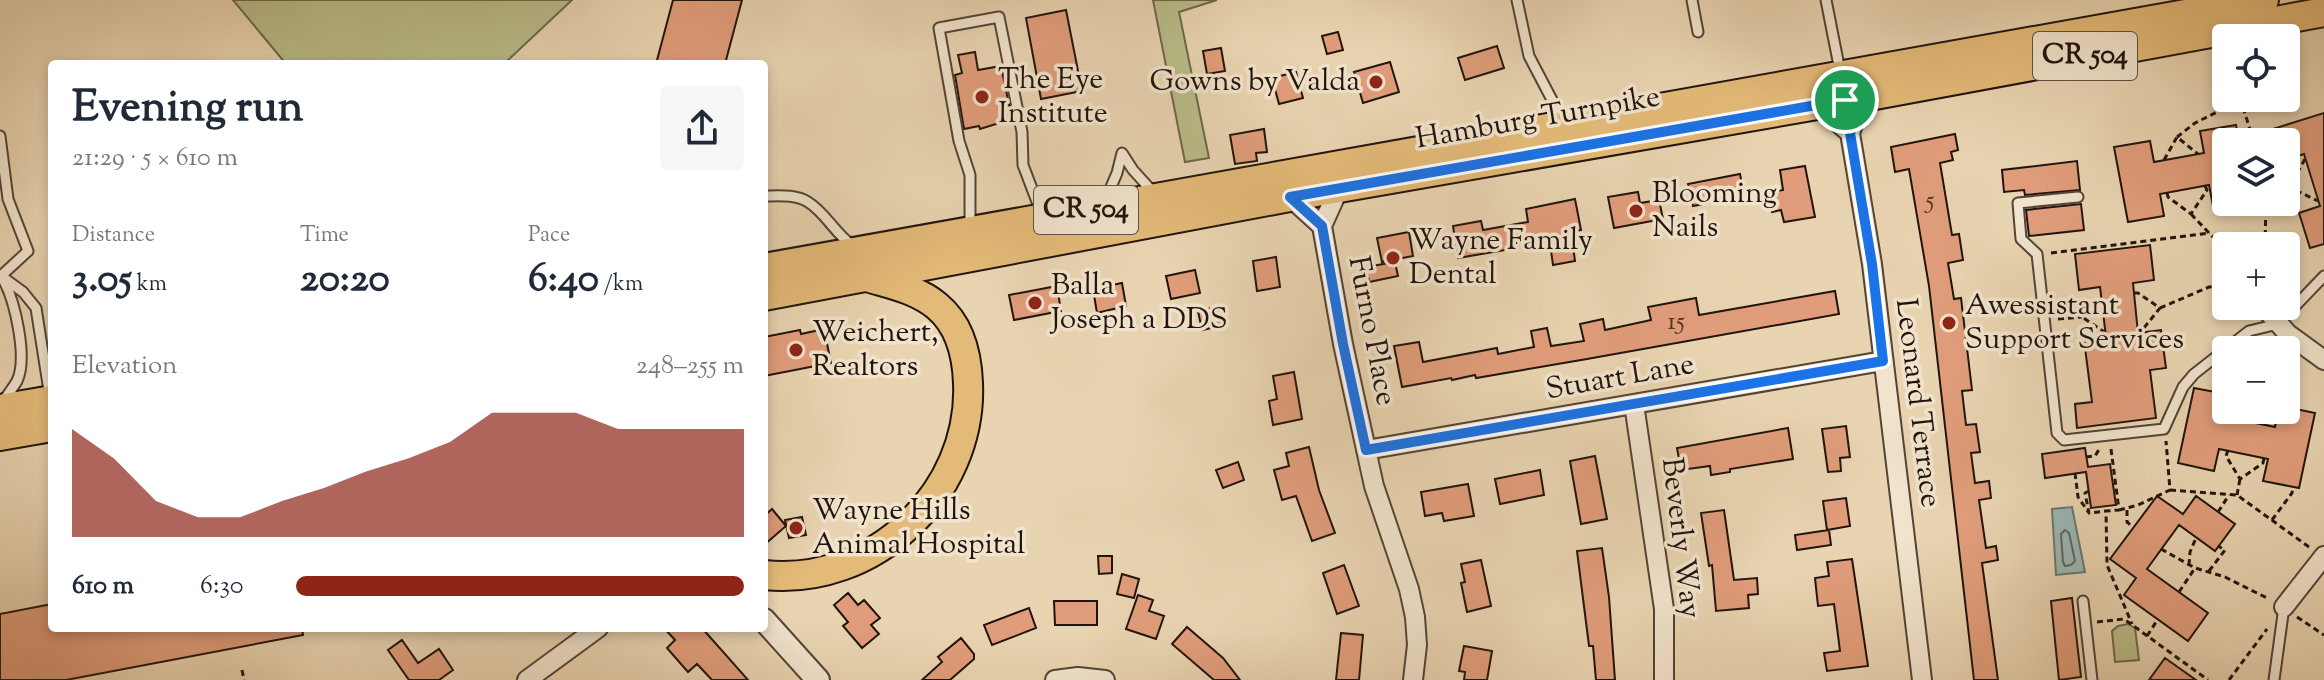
<!DOCTYPE html>
<meta charset="utf-8">
<style>
:root{--surface:#fff;--page:#f6f6f7;--text:#1f2937;--muted:#747a83;--accent:#8f2418}
body{margin:0;font-family:"Sorts Mill Goudy",serif;background:var(--page);color:var(--text);height:100vh;display:flex;flex-direction:column;font-size:30px;white-space:nowrap}
*{box-sizing:border-box;margin:0}
p{font-size:26px;color:var(--muted)}
.icon{flex:none;width:44px;height:44px;fill:none;stroke:currentColor;stroke-width:2;stroke-linecap:round;stroke-linejoin:round}
.map{position:relative;flex:1;overflow:hidden}
.details{position:absolute;left:48px;top:60px;width:720px;height:572px;display:flex;flex-direction:column;background:var(--surface);border-radius:8px;box-shadow:0 4px 12px #0003}
.details>*{flex:none}
.controls{position:absolute;left:2212px;top:24px;display:grid;gap:16px}
.controls a{display:grid;place-items:center;width:88px;height:88px;border-radius:8px;background:var(--surface);box-shadow:0 4px 12px #0003;font-size:40px}
.pin{position:absolute;display:grid;place-items:center;width:68px;height:68px;color:#fff;margin:-34px;border:4px solid #fff;border-radius:50%;box-shadow:0 2px 8px #0007}
.round{display:grid;place-items:center;flex:none;width:84px;height:84px;border-radius:8px;background:var(--page)}
.head{display:flex;align-items:center;justify-content:space-between;height:136px;padding:0 24px}
h1{font-size:44px;font-weight:800;line-height:60px}
.stats{display:grid;grid-template-columns:repeat(3,1fr);gap:12px;height:136px;padding:8px 24px}
.stats div{display:grid;align-content:center}
.stats b{font-size:40px;font-weight:800}
.stats small{font-size:22px;font-weight:400}
.stats p{font-size:22px}
.chart{height:224px;padding:16px 24px}
.chart p{display:flex;justify-content:space-between}
.chart svg{width:100%;height:144px;margin-top:8px;fill:var(--accent);opacity:.7}
ul{padding:0 24px;list-style:none;font-size:26px}
li{display:grid;grid-template-columns:128px 96px 1fr;align-items:center;height:60px}
li i{height:20px;border-radius:10px;background:var(--accent)}
.map>svg:first-child{display:block}
</style>
<div class="map">
<svg width="2324" height="680" viewBox="0 0 2324 680">
<rect width="100%" height="100%" fill="#e9d4b1"/>
<filter id="stains"><feTurbulence type="fractalNoise" baseFrequency=".0025" numOctaves="4"/><feColorMatrix values="0 0 0 0 .2 0 0 0 0 .09 0 0 0 0 .02 0 0 0 .5 -.17"/></filter>
<radialGradient id="worn" r=".72"><stop offset=".6" stop-color="#630" stop-opacity="0"/><stop offset="1" stop-color="#630" stop-opacity=".3"/></radialGradient>
<path fill="#b9bc89" stroke="#6d684c" stroke-width="2" d="M233 0H572L504 64H286Z
M1153 0H1217L1179 12 1209 158 1185 162Z
M2128 624 2135 628 2139 660 2115 662 2112 631 2118 626Z"/>
<path fill="#9ab7b5" stroke="#6a7672" stroke-width="2" d="M2072 507 2085 572 2056 575 2052 509Z"/>
<g fill="none" stroke-linecap="round" stroke-linejoin="round">
<path stroke="#5e6662" stroke-width="2" d="M2065 530 2069 533 2075 561 2071 565 2065 566 2063 562 2061 534Z"/>
</g>
<path fill="#e19d7b" stroke="#21140e" stroke-width="2" d="M673 0H742L725 64H656Z
M1066 10 1082 91 1041 99 1026 18Z
M1338 32 1343 50 1327 54 1322 36Z
M1497 46 1504 68 1465 80 1458 58Z
M1221 48 1225 71 1207 74 1203 51Z
M975 52 978 70 1001 66 1012 119 980 129 979 126 964 129 955 75 962 73 958 55Z
M1390 62 1399 92 1363 103 1354 72Z
M1296 72 1303 98 1279 104 1272 78Z
M2324 113V244L2310 248 2299 213 2320 206 2304 154 2286 160V142H2277L2273 129Z
M2236 125 2239 142H2226V203L2213 206 2209 185 2160 194 2164 216 2128 222 2114 147 2150 141 2154 162 2204 153 2200 131Z
M1264 129 1267 152 1256 153 1257 161 1235 164 1230 135Z
M1955 134 1958 150 1951 152 1953 160 1940 163 1952 235 1959 234 1963 260 1948 263 1954 299 1961 298 1972 390 1962 391 1966 425 1976 424 1980 452 1971 453 1975 483 1989 481 1991 498 1979 500 1986 548 1996 546 1998 560 1982 563 1998 680H1974L1929 286 1909 169 1895 172 1891 147Z
M2077 161 2080 190 2025 195 2024 190 2004 192 2002 170Z
M1805 166 1815 217 1784 222 1781 210 1772 212 1768 193 1783 190 1780 170Z
M1740 174 1744 196 1693 206 1688 184Z
M1638 192 1640 203 1659 200 1663 219 1614 228 1608 197Z
M1575 199 1581 230 1571 232 1575 261 1553 265 1549 236 1510 244 1511 249 1458 258 1453 226 1481 221 1483 230 1528 222 1526 209Z
M2081 204 2084 230 2029 236 2026 210Z
M1409 232 1413 256 1382 262 1377 238Z
M2150 245 2154 280 2133 283 2138 333 2161 330 2166 368 2150 370 2156 418 2077 428 2075 404 2092 402 2084 340 2106 337 2100 287 2079 290 2075 254Z
M1276 257 1280 287 1257 291 1253 261Z
M1395 262 1398 276 1369 282 1366 267Z
M1195 270 1200 293 1171 299 1166 276Z
M1122 283 1126 306 1097 313 1093 289Z
M1057 286 1061 311 1014 320 1009 295Z
M1835 291 1839 314 1587 359 1476 378 1475 375 1452 380 1451 378 1402 387 1394 346 1419 342 1423 362 1497 348 1498 354 1534 347 1531 331 1547 328 1551 346 1584 341 1580 324 1603 319 1605 330 1651 320 1648 307 1696 298 1699 315Z
M1217 307 1221 326 1202 330 1198 311Z
M824 329 831 363 764 376V337L800 330 801 334Z
M1294 372 1302 419 1273 425 1269 401 1277 399 1273 376Z
M2194 388 2226 394V417L2275 427 2278 410H2286V407L2315 413 2299 488 2263 481 2268 459 2219 449 2214 471 2178 463Z
M1846 426 1850 457 1840 458 1841 471 1828 472 1822 429Z
M1788 428 1793 459 1730 469V472L1711 475 1710 466 1681 470 1677 448Z
M1309 447 1319 490 1335 533 1312 541 1296 496 1282 500 1274 470 1289 466 1286 453Z
M2085 448 2088 467 2110 464 2116 505 2091 508 2086 472 2045 478 2042 454Z
M1595 456 1607 519 1581 524 1570 461Z
M1238 462 1244 480 1223 488 1216 470Z
M1540 470 1544 495 1500 504 1495 479Z
M1468 484 1474 516 1444 521 1442 513 1425 516 1421 492Z
M2157 496 2183 514 2196 496 2235 524 2215 551 2179 525 2147 569 2208 613 2188 641 2124 595 2136 578 2110 559Z
M1846 498 1850 526 1827 530 1823 501Z
M772 509 786 526 764 545V516Z
M1724 510 1734 580 1757 578 1758 594 1748 595 1749 608 1716 611 1712 565 1709 566 1701 513Z
M802 517 806 535 789 538 785 520Z
M1829 530 1831 545 1797 550 1795 535Z
M1602 548 1609 597 1615 680H1596L1593 646H1589L1577 551Z
M1098 556H1112V573L1099 574Z
M1852 559 1868 666 1827 671 1824 653 1840 651 1834 604 1818 606 1815 578 1829 576 1827 562Z
M1481 560 1491 606 1467 612 1461 583 1465 582 1461 564Z
M1344 565 1359 606 1337 614 1323 573Z
M1122 574 1139 579 1134 598 1117 594Z
M848 593 858 605 864 600 880 618 871 625 879 634 862 648 843 626 848 622 834 605Z
M1138 595 1153 600 1149 611 1164 616 1156 639 1126 629Z
M2072 598 2081 677 2059 680 2051 601Z
M1054 601H1097V625H1055Z
M52 604V628H302L303 635 66 680H0V614Z
M1029 608 1036 628 992 645 984 625Z
M1187 627 1223 658 1240 680H1214L1172 644Z
M664 628H702L748 680H712L697 664 688 672 667 648 675 640Z
M1341 633 1363 635 1359 680H1336Z
M961 638 974 654V659L950 680H922L942 662 938 657Z
M402 640 418 663 439 649 453 670 439 680H409L388 650Z
M1464 646 1492 651 1487 680H1464L1465 672 1459 671Z
M2165 658 2196 680H2149Z"/>
<g fill="none" stroke-linecap="round" stroke-linejoin="round">
<defs>
<path id="service" d="M1517 0 1529 56 1562 119
M1692 0 1698 32
M1826 0 1840 71
M0 136 8 199 28 251 1 276 23 292 36 308 50 397
M764 196C778 196 795 194 808 202 826 213 835 234 853 246
M2078 197 2018 203 2021 239 2037 254 2057 433 2064 440 2164 429 2183 387 2194 374 2249 331 2278 324 2324 276
M1105 201 1117 173 1122 153 1133 170 1153 192
M970 226V175L959 141 939 28 999 17 1022 132 1023 165 1042 215
M3 402C7 395 13 388 17 381 28 358 15 302 4 281
M2083 601 2092 680
M2274 680 2284 607"/>
<path id="minor" d="M1850 133 1835 120 1845 100 1856 116 1850 133 1872 264 1922 680
M1339 188 1322 226 1343 344 1374 486 1409 589 1415 617 1417 645 1413 680
M1290 197 1322 226
M2263 306 2288 334 2324 360
M1634 404 1664 609V680
M1366 450 1883 361
M2284 607 2324 556
M527 680 598 628
M1055 680 1078 677 1105 680"/>
<path id="tertiary" d="M764 620 818 680"/>
<path id="primary" d="M764 268 2264 0
M764 296 1316 192 1875 95 2324 12
M0 409 52 400
M0 436 52 427
M764 575C873 587 973 493 968 383 967 355 960 325 937 306 918 290 894 285 870 278"/>
</defs>
<use href="#service" stroke="#534437" stroke-width="13"/>
<use href="#minor" stroke="#534437" stroke-width="22"/>
<use href="#tertiary" stroke="#534437" stroke-width="26"/>
<use href="#primary" stroke="#21140e" stroke-width="32"/>
<path stroke="#21140e" stroke-width="3" stroke-dasharray="6 4" stroke-linecap="butt" d="M2240 98 2254 142
M2177 137 2195 123 2241 100
M2305 159 2289 187 2318 201
M2164 160 2177 137 2198 154
M2167 193 2168 197 2191 214 2207 190 2205 186
M2191 214 2226 251
M2265 246 2266 202
M2051 253 2210 233
M2134 293H2138L2160 308 2143 329 2138 330
M2102 298 2082 317 2106 333
M2160 308 2209 287 2226 285
M2058 319 2082 317
M2261 410 2270 426
M2235 419 2247 410
M2111 449 2119 510 2106 511 2107 565 2132 624
M2228 450 2226 456 2240 479 2263 463 2264 458
M2086 457 2095 456 2100 448
M2075 473 2078 497 2089 513
M2170 490 2237 495 2309 547
M2089 491 2085 493 2089 513 2106 511
M2237 495 2240 479
M2119 510 2138 505 2170 490 2166 441
M2127 510V522L2133 527
M2218 512 2229 495
M2272 520 2292 493 2293 487
M2161 549 2195 568 2225 577 2267 598
M2189 565 2190 552 2196 538
M2209 571 2225 550 2218 546
M2179 592 2195 568
M2297 617 2324 635
M2097 622 2124 619 2208 680
M2147 636 2158 619
M242 670 244 680
M2229 680 2267 629"/>
<use href="#service" stroke="#f1e3cc" stroke-width="9"/>
<use href="#minor" stroke="#f1e3cc" stroke-width="18"/>
<use href="#tertiary" stroke="#f1e3cc" stroke-width="22"/>
<use href="#primary" stroke="#e4ba78" stroke-width="28"/>
</g>
<g fill="none" stroke-linecap="round" stroke-linejoin="round">
<defs>
<path id="route" d="M1845 100 1856 116 1850 133 1872 264 1883 361 1366 450 1343 344 1322 226 1290 197Z"/>
</defs>
<use href="#route" stroke="#fff" stroke-width="16"/>
<use href="#route" stroke="#1a73e8" stroke-width="10"/>
</g>
<g fill="#8f2418" stroke="#f1e3cc" stroke-width="3">
<circle cx="1376" cy="82" r="8"/>
<circle cx="982" cy="97" r="8"/>
<circle cx="1636" cy="211" r="8"/>
<circle cx="1393" cy="258" r="8"/>
<circle cx="1035" cy="303" r="8"/>
<circle cx="1949" cy="323" r="8"/>
<circle cx="796" cy="350" r="8"/>
<circle cx="796" cy="528" r="8"/>
</g>
<g text-anchor="middle" dominant-baseline="central" stroke-width="7" stroke-linejoin="round" paint-order="stroke">
<g font-size="26" fill="#513629">
<text x="1930" y="201">5</text>
<text x="1676" y="322">15</text>
</g>
<g fill="#f1e3cc" stroke="#5f5247" stroke-width="2">
<rect x="2033" y="32" width="104" height="48" rx="6"/>
<rect x="1034" y="186" width="104" height="48" rx="6"/>
</g>
<g font-size="28" font-weight="bold" fill="#21140e">
<text x="2085" y="56">CR 504</text>
<text x="1086" y="210">CR 504</text>
</g>
<g font-size="30" fill="#21140e" stroke="#f1e3cc" text-anchor="start">
<text x="998" y="80">The Eye<tspan x="998" dy="34">Institute</tspan></text>
<text x="1360" y="82" text-anchor="end">Gowns by Valda</text>
<text x="1652" y="194">Blooming<tspan x="1652" dy="34">Nails</tspan></text>
<text x="1409" y="241">Wayne Family<tspan x="1409" dy="34">Dental</tspan></text>
<text x="1051" y="286">Balla<tspan x="1051" dy="34">Joseph a DDS</tspan></text>
<text x="1965" y="306">Awessistant<tspan x="1965" dy="34">Support Services</tspan></text>
<text x="812" y="333">Weichert,<tspan x="812" dy="34">Realtors</tspan></text>
<text x="812" y="511">Wayne Hills<tspan x="812" dy="34">Animal Hospital</tspan></text>
</g>
<g font-size="30" fill="#21140e" stroke="#f1e3cc">
<text transform="translate(1538 119) rotate(-10)">Hamburg Turnpike</text>
<text transform="translate(1371 331) rotate(79)">Furno Place</text>
<text transform="translate(1620 378) rotate(-10)">Stuart Lane</text>
<text transform="translate(1917 403) rotate(83)">Leonard Terrace</text>
<text transform="translate(1680 538) rotate(83)">Beverly Way</text>
</g>
</g>
<rect width="100%" height="100%" filter="url(#stains)"/>
<rect width="100%" height="100%" fill="url(#worn)"/>
</svg>
<div class="controls">
<a><svg class="icon" aria-label="locate" viewBox="0 0 24 24"><circle cx="12" cy="12" r="6"/><path d="M12 2v4M12 18v4M2 12h4M18 12h4"/></svg></a>
<a><svg class="icon" aria-label="layers" viewBox="0 0 24 24"><path d="M12 4l9 5-9 5-9-5zM3 14l9 5 9-5"/></svg></a>
<a>+</a>
<a>−</a>
</div>
<div class="pin" style="left:1845px;top:100px;background:#1e9e55"><svg class="icon" aria-label="arrive" viewBox="0 0 24 24"><path d="M6 21V4h12l-3 4 3 4H6"/></svg></div>
<section class="details">
<div class="head"><div><h1>Evening run</h1><p>21:29 · 5 × 610 m</p></div><a class="round"><svg class="icon" aria-label="share" viewBox="0 0 24 24"><path d="M12 15V3M7 8l5-5 5 5M5 13v7h14v-7"/></svg></a></div>
<div class="stats">
<div><p>Distance</p><b>3.05<small> km</small></b></div>
<div><p>Time</p><b>20:20</b></div>
<div><p>Pace</p><b>6:40<small> /km</small></b></div>
</div>
<div class="chart"><p><span>Elevation</span>248–255 m</p>
<svg viewBox="0 0 160 44" preserveAspectRatio="none"><path d="M0 44V11L10 20L20 33L30 38L40 38L50 33L60 29L70 24L80 20L90 15L100 6L110 6L120 6L130 11L140 11L150 11L160 11V44z"/></svg>
</div>
<ul>
<li><b>610 m</b>6:30<i style="width:100%"></i></li>
</ul>
</section>
</div>
